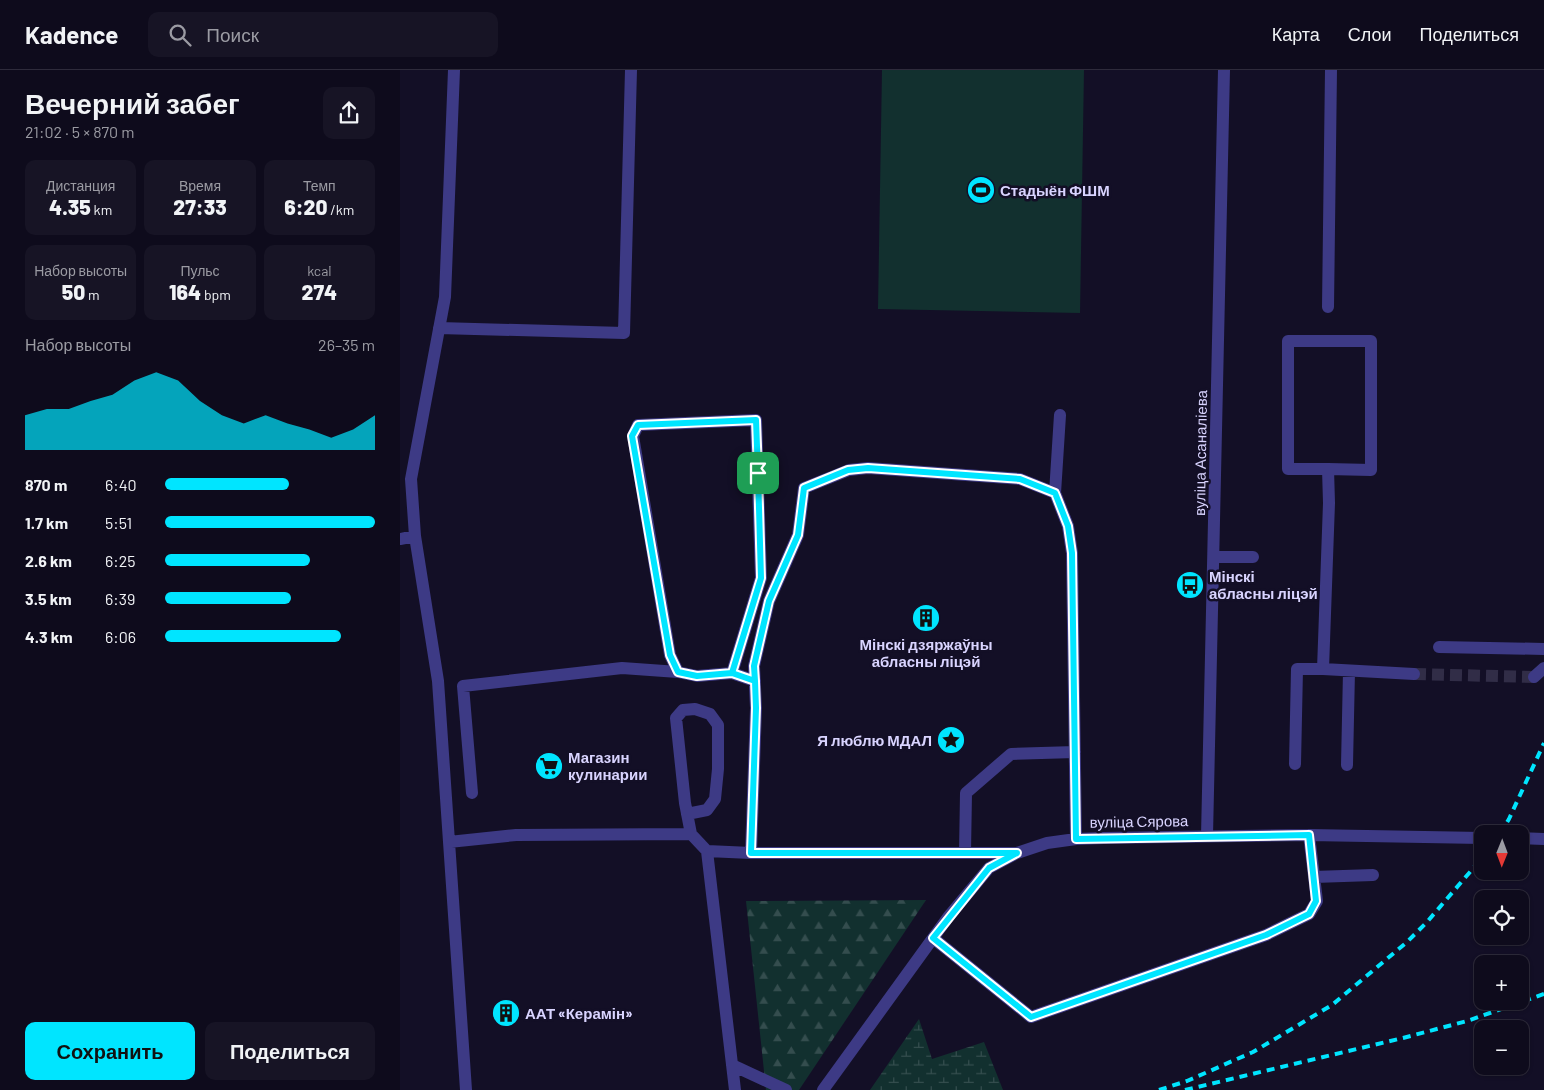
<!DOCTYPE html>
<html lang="ru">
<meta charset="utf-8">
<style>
:root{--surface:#0e0b1c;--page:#171425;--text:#f1f3f6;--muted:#9b9ba3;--line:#2e2b3b;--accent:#00e5ff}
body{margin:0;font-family:Barlow,sans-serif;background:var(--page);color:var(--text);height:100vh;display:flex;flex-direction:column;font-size:19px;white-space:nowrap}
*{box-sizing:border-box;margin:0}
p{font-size:16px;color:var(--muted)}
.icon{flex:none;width:28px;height:28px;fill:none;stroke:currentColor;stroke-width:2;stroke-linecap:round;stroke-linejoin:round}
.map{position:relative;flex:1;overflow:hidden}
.panel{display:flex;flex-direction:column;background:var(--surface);width:400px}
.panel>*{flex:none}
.needle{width:32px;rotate:181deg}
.fabs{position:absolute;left:1074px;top:755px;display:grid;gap:10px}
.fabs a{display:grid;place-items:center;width:55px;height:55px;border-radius:10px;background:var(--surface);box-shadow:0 1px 4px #0004,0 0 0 1px var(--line);font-size:25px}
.pin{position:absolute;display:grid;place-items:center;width:42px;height:42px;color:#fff;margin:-21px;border-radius:10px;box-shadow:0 2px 8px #0006}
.round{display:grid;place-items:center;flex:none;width:52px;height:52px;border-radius:10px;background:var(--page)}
.head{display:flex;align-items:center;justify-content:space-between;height:85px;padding:0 25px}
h1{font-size:28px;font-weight:800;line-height:38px}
.figures{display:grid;grid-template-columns:repeat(3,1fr);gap:8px;height:85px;padding:5px 25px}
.figures div{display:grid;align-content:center;border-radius:10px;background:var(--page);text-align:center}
.figures b{font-size:21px;font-weight:800}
.figures small{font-size:14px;font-weight:400}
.figures p{font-size:14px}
.chart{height:140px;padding:10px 25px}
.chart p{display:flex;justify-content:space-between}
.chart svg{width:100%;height:90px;margin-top:5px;fill:var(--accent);opacity:.7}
.button{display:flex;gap:10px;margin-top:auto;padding:10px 25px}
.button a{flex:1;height:58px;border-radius:10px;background:var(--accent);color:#111;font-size:20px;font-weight:800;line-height:58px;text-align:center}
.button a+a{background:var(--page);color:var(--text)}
ul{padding:0 25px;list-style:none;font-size:16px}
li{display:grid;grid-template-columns:80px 60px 1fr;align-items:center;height:38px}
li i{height:12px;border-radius:6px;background:var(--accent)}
header{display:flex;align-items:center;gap:30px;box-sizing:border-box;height:70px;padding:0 25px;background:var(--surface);border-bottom:1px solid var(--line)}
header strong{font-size:24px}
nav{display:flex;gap:28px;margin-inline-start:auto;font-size:18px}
.search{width:350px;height:45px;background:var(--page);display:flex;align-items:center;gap:12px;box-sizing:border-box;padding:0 18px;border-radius:10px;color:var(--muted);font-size:19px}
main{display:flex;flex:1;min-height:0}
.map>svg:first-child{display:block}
</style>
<header>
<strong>Kadence</strong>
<div class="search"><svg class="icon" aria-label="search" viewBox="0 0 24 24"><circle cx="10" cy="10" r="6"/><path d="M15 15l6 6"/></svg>Поиск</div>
<nav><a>Карта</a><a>Слои</a><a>Поделиться</a></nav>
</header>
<main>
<section class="panel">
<div class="head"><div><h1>Вечерний забег</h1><p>21:02 · 5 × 870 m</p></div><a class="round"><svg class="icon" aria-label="share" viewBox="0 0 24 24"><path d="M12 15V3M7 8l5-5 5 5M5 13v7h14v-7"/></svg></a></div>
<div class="figures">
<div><p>Дистанция</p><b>4.35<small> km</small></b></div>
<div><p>Время</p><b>27:33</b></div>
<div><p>Темп</p><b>6:20<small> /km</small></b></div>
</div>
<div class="figures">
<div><p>Набор высоты</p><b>50<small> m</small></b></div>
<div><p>Пульс</p><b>164<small> bpm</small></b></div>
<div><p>kcal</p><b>274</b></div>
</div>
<div class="chart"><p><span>Набор высоты</span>26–35 m</p>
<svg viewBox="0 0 160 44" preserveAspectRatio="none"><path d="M0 44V27L10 24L20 24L30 20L40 17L50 10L60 6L70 10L80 20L90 27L100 31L110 27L120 31L130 34L140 38L150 34L160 27V44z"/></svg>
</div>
<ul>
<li><b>870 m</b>6:40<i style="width:59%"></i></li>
<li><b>1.7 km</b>5:51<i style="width:100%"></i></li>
<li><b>2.6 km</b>6:25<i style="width:69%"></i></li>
<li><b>3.5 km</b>6:39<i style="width:60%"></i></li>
<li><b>4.3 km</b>6:06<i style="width:84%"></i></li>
</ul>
<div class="button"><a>Сохранить</a><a>Поделиться</a></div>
</section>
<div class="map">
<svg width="1144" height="1020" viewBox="0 0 1144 1020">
<defs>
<pattern id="forest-firs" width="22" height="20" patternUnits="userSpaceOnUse" patternTransform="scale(1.25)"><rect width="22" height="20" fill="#12302f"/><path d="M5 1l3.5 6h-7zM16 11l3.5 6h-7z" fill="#344d4e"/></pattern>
<pattern id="wetland-marsh" width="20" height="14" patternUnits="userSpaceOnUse" patternTransform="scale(1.25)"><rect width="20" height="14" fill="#12302f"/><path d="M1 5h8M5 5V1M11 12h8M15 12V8" fill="none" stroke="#344d4e"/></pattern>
</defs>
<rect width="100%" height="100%" fill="#130f26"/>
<path fill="#12302f" d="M482 0H684L680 243 478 239Z"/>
<path fill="url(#forest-firs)" d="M526 830 399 1020H366L346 831Z"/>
<path fill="url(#wetland-marsh)" d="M519 949 532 989 584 972 603 1020H470Z"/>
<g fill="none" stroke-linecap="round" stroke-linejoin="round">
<path stroke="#312d47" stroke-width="12" stroke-dasharray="12 6" stroke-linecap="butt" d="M1014 604 1134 607"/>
<path stroke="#3d3a85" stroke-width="12" d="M54 0 45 227 11 409 15 466 38 611 66 1020
M928 237 931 0
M39 258 224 263 231 0
M660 345 655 423 668 456 672 483 676 769
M356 350 361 508 332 603 297 606 278 602 270 585 233 366 238 355Z
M928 399H888V271H971V400L928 399 929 433 923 599 1014 604
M0 469 15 466
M814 487H853
M1039 577 1144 579
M332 603 355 611
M1134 607 1144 598
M895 694 897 599H923
M947 695 949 601
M72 723 63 616 222 598 278 602
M287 744 307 740 315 729 318 699V655L310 644 295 639 283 640 276 648 285 733 291 764 307 781 335 1020
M807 766 824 0
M1120 768 1144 769
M49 772 116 765 291 764
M307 781 351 783H615
M351 783 356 638 354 596 369 531 398 465 404 418 449 400 468 398 620 409 655 423
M565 783 566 723 611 684 675 682
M914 807 973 805
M533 868 631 947 866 865 909 844 917 831 909 765
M332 995 386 1020
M423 1020 549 846 589 798 617 783 647 773 676 769 704 768 909 765 1082 768"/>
<path stroke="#00e5ff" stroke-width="4" stroke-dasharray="8 6" stroke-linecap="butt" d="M1100 764 1109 749 1144 673
M759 1020 787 1011 853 982 932 935 1007 872 1027 852 1082 788
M785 1020 1003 968 1067 951 1144 924"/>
</g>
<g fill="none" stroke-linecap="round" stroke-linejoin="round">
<defs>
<path id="route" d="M358 403 361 508 332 603 355 611 356 638 351 783H617L589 798 533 868 631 947 866 865 909 844 916 831 909 765 676 769 672 483 668 456 655 423 620 409 468 398 448 400 404 418 398 465 369 531 354 596 355 611 332 603 297 606 278 602 270 585 232 366 238 355 356 350 358 403"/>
</defs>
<use href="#route" stroke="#fff" stroke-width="10"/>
<use href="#route" stroke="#00e5ff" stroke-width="6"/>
</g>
<defs>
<symbol id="stadium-disc" viewBox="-11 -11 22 22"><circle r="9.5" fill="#00e5ff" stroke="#130f26"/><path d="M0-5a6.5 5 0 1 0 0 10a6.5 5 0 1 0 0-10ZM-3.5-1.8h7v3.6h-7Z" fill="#111"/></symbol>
<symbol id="bus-disc" viewBox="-11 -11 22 22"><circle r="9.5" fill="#00e5ff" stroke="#130f26"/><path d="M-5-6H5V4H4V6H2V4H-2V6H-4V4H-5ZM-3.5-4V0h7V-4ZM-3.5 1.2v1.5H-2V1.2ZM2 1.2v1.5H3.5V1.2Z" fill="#111"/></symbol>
<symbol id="building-disc" viewBox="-11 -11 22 22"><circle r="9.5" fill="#00e5ff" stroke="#130f26"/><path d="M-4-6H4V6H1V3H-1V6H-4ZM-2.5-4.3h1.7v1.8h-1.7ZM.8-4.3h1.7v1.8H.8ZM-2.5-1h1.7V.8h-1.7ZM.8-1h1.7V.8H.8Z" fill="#111"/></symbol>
<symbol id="sight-disc" viewBox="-11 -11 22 22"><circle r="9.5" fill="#00e5ff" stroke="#130f26"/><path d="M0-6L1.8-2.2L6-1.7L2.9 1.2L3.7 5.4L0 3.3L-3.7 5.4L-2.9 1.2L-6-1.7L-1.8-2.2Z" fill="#111"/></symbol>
<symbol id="supermarket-disc" viewBox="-11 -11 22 22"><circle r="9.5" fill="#00e5ff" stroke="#130f26"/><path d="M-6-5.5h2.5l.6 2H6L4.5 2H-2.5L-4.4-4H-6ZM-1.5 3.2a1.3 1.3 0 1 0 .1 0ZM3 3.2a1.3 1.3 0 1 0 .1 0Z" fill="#111"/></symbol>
</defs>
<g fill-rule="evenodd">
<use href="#stadium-disc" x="565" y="104" width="32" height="32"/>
<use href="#bus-disc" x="774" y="499" width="32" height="32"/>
<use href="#building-disc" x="510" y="532" width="32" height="32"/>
<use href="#sight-disc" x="535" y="654" width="32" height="32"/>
<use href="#supermarket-disc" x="133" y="680" width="32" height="32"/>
<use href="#building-disc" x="90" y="927" width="32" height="32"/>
</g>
<g text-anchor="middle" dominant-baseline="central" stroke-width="5" stroke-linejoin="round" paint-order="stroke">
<g font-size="15" font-weight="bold" fill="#d9d4ff" stroke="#130f26" text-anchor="start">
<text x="600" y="120">Стадыён ФШМ</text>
<text x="809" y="506">Мінскі<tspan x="809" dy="17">абласны ліцэй</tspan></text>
<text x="526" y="574" text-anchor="middle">Мінскі дзяржаўны<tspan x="526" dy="17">абласны ліцэй</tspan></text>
<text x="532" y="670" text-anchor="end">Я люблю МДАЛ</text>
<text x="168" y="687">Магазин<tspan x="168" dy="17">кулинарии</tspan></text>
<text x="125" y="943">ААТ «Керамін»</text>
</g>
<g font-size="15" fill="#d9d4ff" stroke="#130f26">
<text transform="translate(800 383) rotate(-89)">вуліца Асаналіева</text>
<text transform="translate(739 751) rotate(-1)">вуліца Сярова</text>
</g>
</g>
</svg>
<div class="fabs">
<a><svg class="needle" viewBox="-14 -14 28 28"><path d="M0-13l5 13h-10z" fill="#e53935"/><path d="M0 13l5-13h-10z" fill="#9b9ba3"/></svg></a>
<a><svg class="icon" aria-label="locate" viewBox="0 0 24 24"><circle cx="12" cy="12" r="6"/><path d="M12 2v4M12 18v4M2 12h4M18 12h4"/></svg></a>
<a>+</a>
<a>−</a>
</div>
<div class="pin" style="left:358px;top:403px;background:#1e9e55"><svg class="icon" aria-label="arrive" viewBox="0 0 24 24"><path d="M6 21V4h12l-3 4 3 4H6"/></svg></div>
</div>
</main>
